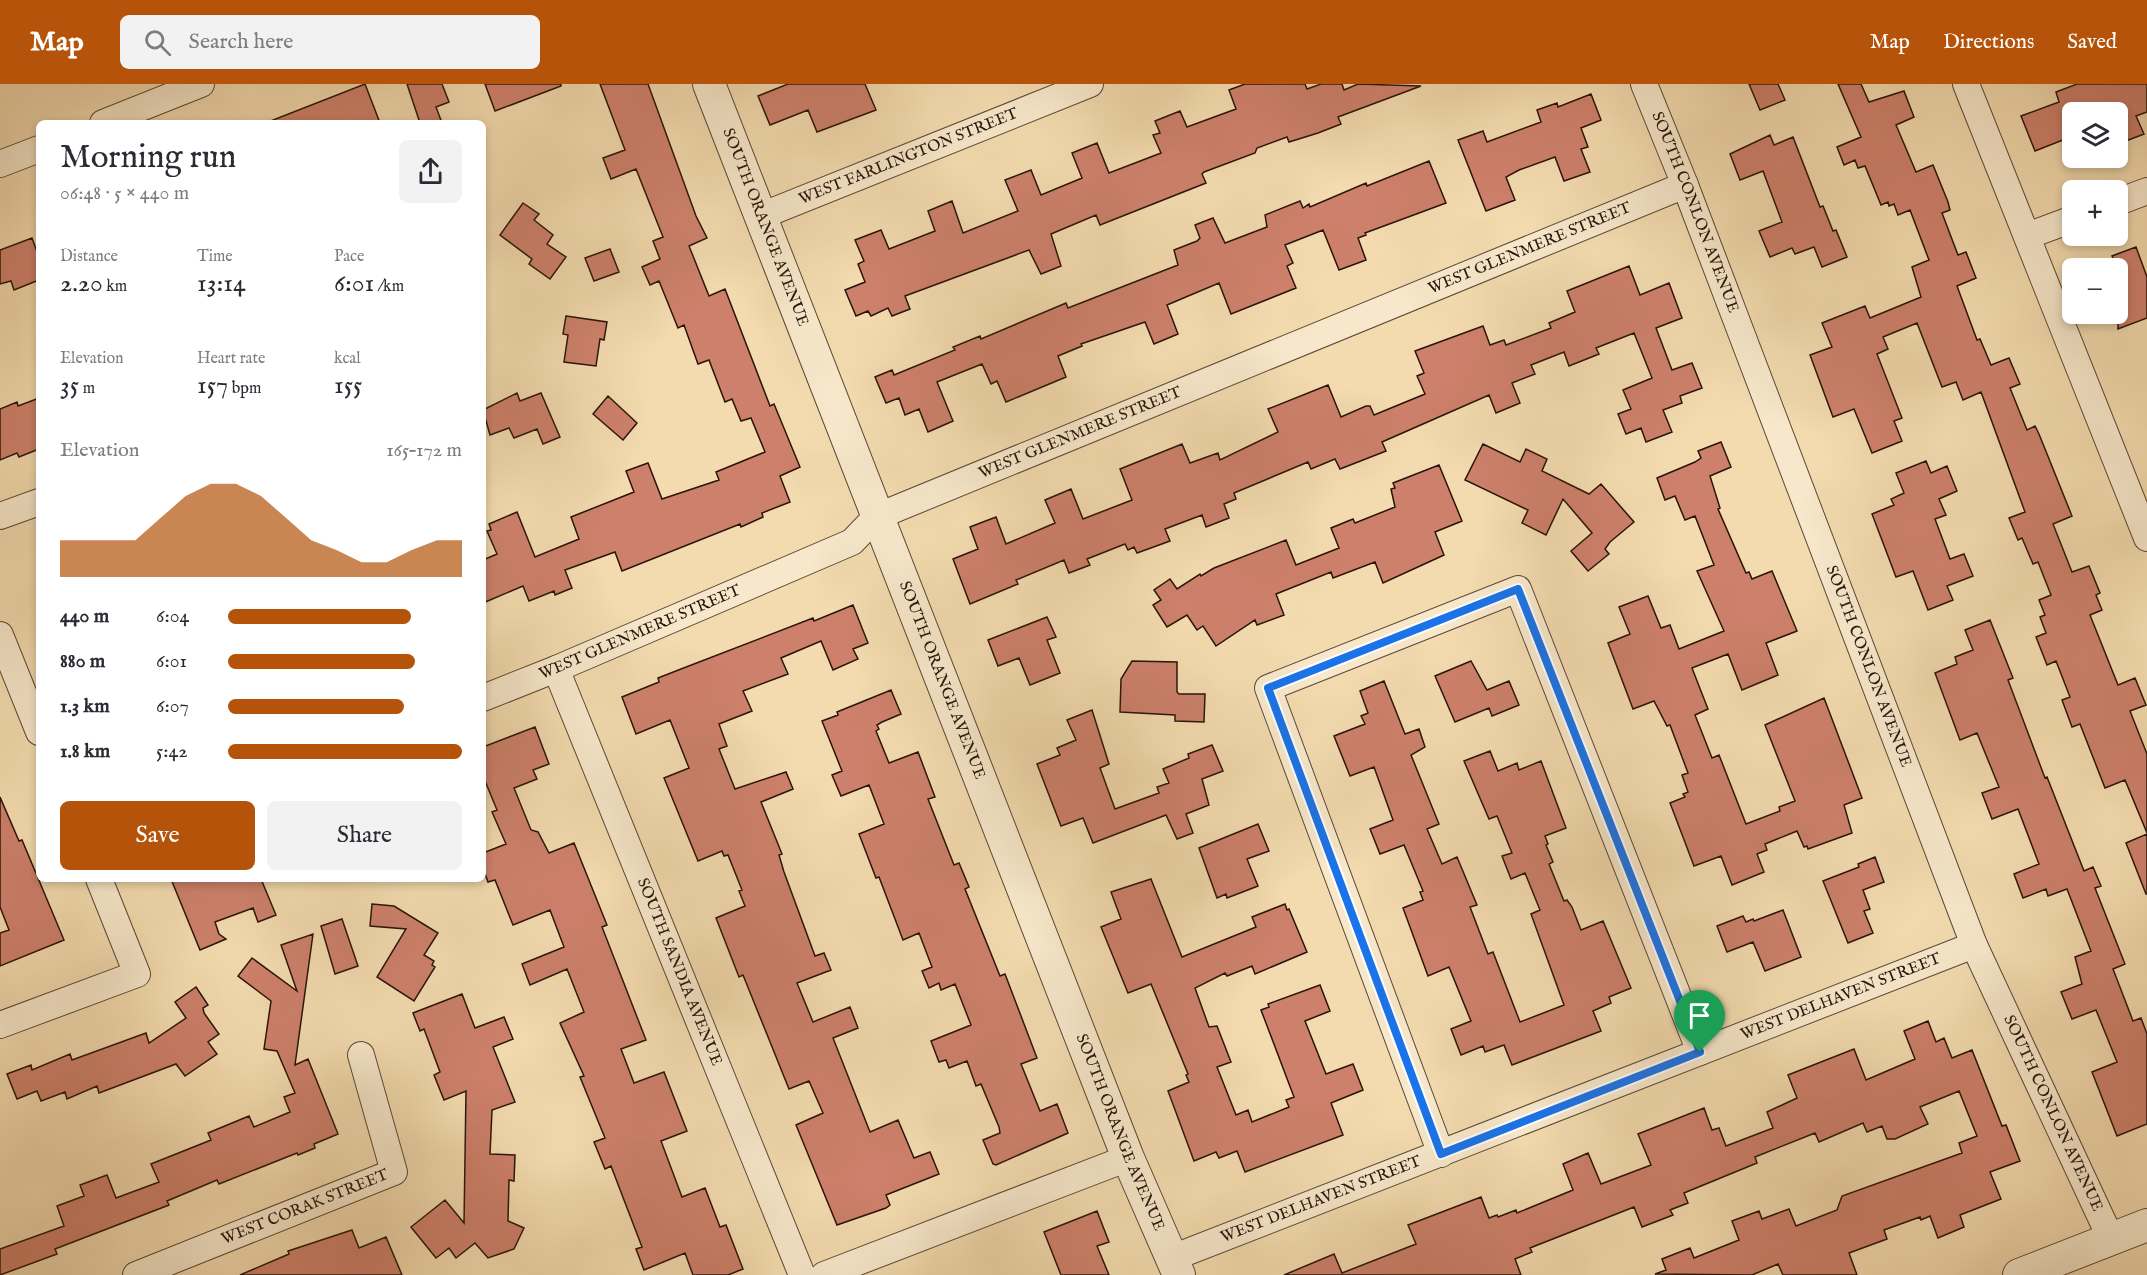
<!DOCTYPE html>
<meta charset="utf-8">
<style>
:root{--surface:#fff;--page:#f2f2f3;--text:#2b2b33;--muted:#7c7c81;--accent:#b45309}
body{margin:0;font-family:"IM FELL English",serif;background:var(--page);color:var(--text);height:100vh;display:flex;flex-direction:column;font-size:22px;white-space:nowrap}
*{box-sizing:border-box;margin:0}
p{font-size:20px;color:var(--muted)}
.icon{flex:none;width:33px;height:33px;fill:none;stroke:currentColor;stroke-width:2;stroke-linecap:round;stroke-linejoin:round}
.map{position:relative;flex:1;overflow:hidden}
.sheet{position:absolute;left:36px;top:36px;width:450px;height:762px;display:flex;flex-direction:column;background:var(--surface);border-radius:9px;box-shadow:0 3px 9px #0003}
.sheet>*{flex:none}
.controls{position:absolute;left:2062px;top:18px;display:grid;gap:12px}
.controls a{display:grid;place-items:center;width:66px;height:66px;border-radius:9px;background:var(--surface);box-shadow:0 3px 9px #0003;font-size:30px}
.pin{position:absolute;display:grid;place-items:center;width:51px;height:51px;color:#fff;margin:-62px -26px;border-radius:50% 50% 50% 0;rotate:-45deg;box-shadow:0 0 6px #0007}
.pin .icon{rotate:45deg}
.round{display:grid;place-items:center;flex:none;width:63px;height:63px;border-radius:9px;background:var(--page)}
.headline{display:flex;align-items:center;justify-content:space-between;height:102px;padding:0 24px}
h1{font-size:33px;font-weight:600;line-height:45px}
.metrics{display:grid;grid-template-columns:repeat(3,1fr);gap:9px;height:102px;padding:6px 24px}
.metrics div{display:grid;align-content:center}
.metrics b{font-size:26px;font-weight:600}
.metrics small{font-size:16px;font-weight:400}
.metrics p{font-size:16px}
.chart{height:168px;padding:12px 24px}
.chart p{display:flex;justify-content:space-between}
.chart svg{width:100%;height:108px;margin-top:6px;fill:var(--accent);opacity:.7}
.cta{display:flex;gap:12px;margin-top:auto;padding:12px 24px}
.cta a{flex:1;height:69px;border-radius:9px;background:var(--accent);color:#fff;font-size:24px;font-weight:600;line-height:69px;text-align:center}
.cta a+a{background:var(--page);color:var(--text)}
ul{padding:0 24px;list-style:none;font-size:20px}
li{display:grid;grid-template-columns:96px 72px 1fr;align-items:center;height:45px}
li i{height:15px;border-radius:8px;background:var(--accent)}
header{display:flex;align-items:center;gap:36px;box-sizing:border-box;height:84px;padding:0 30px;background:var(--accent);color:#fff}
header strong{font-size:28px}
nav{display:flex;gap:33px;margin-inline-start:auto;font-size:21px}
.search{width:420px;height:54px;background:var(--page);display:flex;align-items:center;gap:15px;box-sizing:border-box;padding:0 21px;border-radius:9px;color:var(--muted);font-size:22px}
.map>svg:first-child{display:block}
</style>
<header>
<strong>Map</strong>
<div class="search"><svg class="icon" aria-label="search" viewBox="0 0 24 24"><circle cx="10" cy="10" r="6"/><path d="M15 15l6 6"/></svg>Search here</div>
<nav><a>Map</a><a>Directions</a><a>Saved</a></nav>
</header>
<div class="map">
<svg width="2147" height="1191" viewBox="0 0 2147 1191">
<rect width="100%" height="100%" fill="#f3dbaf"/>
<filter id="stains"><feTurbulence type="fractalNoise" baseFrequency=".00333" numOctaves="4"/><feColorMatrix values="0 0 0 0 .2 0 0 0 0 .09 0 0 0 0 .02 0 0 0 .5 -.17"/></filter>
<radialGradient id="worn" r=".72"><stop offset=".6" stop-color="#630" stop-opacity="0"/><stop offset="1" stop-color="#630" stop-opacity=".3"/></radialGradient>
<path fill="#cd806b" stroke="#29140a" stroke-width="1.5" d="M365 0 380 39H268V38Z
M407 0H442L449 18 436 23 442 39H420Z
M485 0H561V2L495 27Z
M600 0H648L696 132 707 154 689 162 709 212 725 205 770 322 774 320 800 383 780 392 790 418 762 429 763 433 741 443 740 440 622 487 615 468 565 486 572 504 555 511 554 507 529 517 523 502 483 519V476L497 470 487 447 491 446 489 440 517 428 535 473 579 455 571 433 634 408 626 387 648 379 662 415 719 396 716 388 765 368 751 334 741 337 732 315 725 318 709 276 698 280 684 241 678 244 659 197 650 201 642 183 660 175 653 157 663 153 636 85 611 95 603 74 625 66Z
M788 0H865L876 26 817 48 808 26 770 41 758 12Z
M1245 0H1305L1307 5 1321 0H1342L1344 6 1358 0 1421 2 1338 33 1341 40 1318 49 1289 58 1287 53 1257 64 1255 69 1204 88 1202 90 1206 99 1100 141 1096 131 1051 150 1061 182 1041 190 1029 166 905 212 910 225 892 232 888 224 871 232 868 227 856 232 845 206 865 198 858 180 864 177 855 156 881 146 889 165 935 147 928 127 952 117 963 149 1018 127 1005 96 1031 86 1041 111 1082 94 1072 69 1097 59 1109 89 1161 69 1153 51 1160 49 1155 37 1180 27 1187 43 1236 25 1229 6Z
M1749 0H1778L1785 16 1760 26Z
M1838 0H1861L1869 18 1904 7 1914 33 1896 41 1916 88 1933 81 1948 118 1950 126 1942 129 1958 171 1966 168 1976 194 1957 202 1977 256 1980 255 1991 281 2009 274 2020 300 2010 304 2027 346 2035 342 2039 350 2072 432 2053 440 2072 488 2089 482 2100 509 2096 511 2102 526 2090 531 2118 601 2135 594 2146 621 2130 627 2147 670V749L2125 696 2105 704 2080 640 2072 643 2062 616 2070 613 2056 577 2047 581 2036 553 2046 549 2040 533 2045 531 2039 516 2051 511 2038 478 2033 480 2022 454 2018 456 2009 434 2025 428 1981 308 1963 316 1956 298 1942 303 1917 239 1883 253 1888 265 1877 270 1902 334 1894 337 1902 357 1872 369 1854 325 1833 333 1810 271 1832 263 1822 239 1865 222 1870 234 1921 213 1912 183 1929 176 1910 126 1898 131 1894 120 1889 122 1888 118 1881 121 1865 82 1858 84 1855 76 1844 81 1837 63 1861 53Z
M2077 0H2147V28L2136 32 2144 50 2118 60V28H2073V52L2035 67 2021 32 2059 18 2056 8Z
M1591 10 1601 36 1581 44 1588 63 1581 65 1590 88 1564 97 1555 73 1519 86 1506 93 1515 116 1486 127 1458 56 1483 47 1487 58 1541 38 1537 26 1557 19 1558 23Z
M1770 51 1774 61 1793 53 1820 123 1823 122 1833 147 1836 146 1847 173 1822 183 1814 163 1795 170 1792 164 1770 173 1759 147 1782 138 1763 87 1740 96 1730 70Z
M1429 77 1446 119 1365 149 1366 151 1358 154 1366 176 1339 186 1323 146 1285 161 1293 179 1287 182 1296 204 1231 230 1219 199 1167 221 1178 250 1154 260 1145 238 1081 260 1082 262 1058 272 1066 293 1006 318 997 297 991 300 982 280 937 298 953 337 928 348 919 325 905 331 899 314 886 319 875 293 892 286 894 291 955 266 953 263 980 252 981 255 1066 219 1068 224 1178 181 1174 166 1197 157 1200 154 1195 141 1213 134 1225 159 1267 143 1265 131 1300 117 1303 124 1309 120 1310 123 1366 99 1367 102Z
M523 119 539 130 534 136 553 151 547 160 566 173 550 195 529 180 532 175 500 151Z
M32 154 39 173V196L14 206 11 197 0 200V166Z
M2136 163 2147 193V234L2118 245V184L2112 172Z
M610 165 619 188 594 197 585 174Z
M1629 182 1640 211 1669 199 1682 234 1656 244 1672 286 1692 279 1702 304 1680 312 1682 319 1663 326 1672 348 1646 358 1641 344 1626 350 1618 330 1631 325 1623 306 1652 294 1634 249 1596 264 1599 270 1569 282 1564 268 1531 281 1535 290 1512 299 1520 319 1496 329 1489 311 1382 358 1386 367 1340 385 1335 375 1311 385 1308 378 1234 409 1236 415 1224 420 1229 434 1206 443 1202 431 1165 445 1170 457 1137 469 1134 463 1128 466 1125 460 1087 475 1090 481 1069 489 1064 476 1016 496 1018 500 970 520 953 475 978 465 970 443 996 433 1006 460 1055 439 1045 416 1071 405 1083 435 1132 416 1120 385 1182 360 1190 379 1218 369 1220 376 1278 348 1268 325 1328 301 1341 333 1366 322H1370L1374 331 1425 310 1417 292 1424 289 1415 267 1483 242 1490 261 1504 256 1506 261 1551 244 1549 239 1575 228 1567 207Z
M566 232 607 238 604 256 600 255 596 282 564 278 568 251 563 250Z
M517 309 520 317 541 309 560 353 543 360 537 345 514 354 509 344 490 351 483 326Z
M608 312 637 339 623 356 593 330Z
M39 314V365L19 373 17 369 0 376V325L17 318 18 322Z
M1721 358 1731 383 1710 392 1720 424 1718 425 1746 489 1749 488 1752 495 1772 487 1797 547 1766 559 1778 591 1742 606 1728 570 1692 584 1708 625 1695 631 1712 674 1719 671 1746 740 1780 727 1779 723 1795 717 1765 641 1824 614 1862 714 1844 721 1852 749 1808 765 1807 762 1804 763 1797 747 1765 760 1767 766 1757 770 1764 788 1732 801 1721 772 1694 782 1670 719 1685 713 1683 710 1688 708 1682 691 1688 689 1670 641 1667 642 1654 617 1633 625 1608 559 1630 550 1619 523 1648 512 1661 544 1670 541 1679 565 1724 547 1697 487 1714 481 1695 432 1685 436 1675 412 1665 416 1657 394 1695 378 1701 374 1698 367Z
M1483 360 1520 378 1526 365 1547 375 1542 387 1589 410 1601 400 1634 438 1610 458 1605 465 1609 470 1588 487 1571 467 1592 449 1563 415 1546 451 1522 439 1528 426 1465 396Z
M1926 377 1931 389 1947 382 1957 407 1939 415 1946 431 1935 435 1950 475 1964 470 1973 492 1947 502 1953 516 1928 526 1913 487 1896 493 1872 430 1894 421 1891 415 1904 409 1896 389Z
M1439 381 1462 437 1435 448 1444 471 1383 499 1375 478 1333 494 1331 488 1276 510 1284 531 1257 541 1255 536 1216 562 1203 542 1197 546 1187 531 1167 543 1153 521 1161 516 1154 506 1170 495 1177 505 1200 490 1201 492 1214 484 1286 456 1296 481 1339 464 1331 444 1353 435 1355 439 1395 423 1391 405 1395 404 1393 399Z
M853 521 868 559 853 565 858 575 833 586 821 557 781 574 788 590 743 607 752 627 719 640 727 662 719 665 735 705 786 688 793 705 761 718 782 770 779 771 784 788 815 872 824 869 831 886 797 899 813 938 850 923 858 944 833 954 870 1048 898 1036 914 1074 930 1068 939 1090 886 1111 890 1121 886 1124 837 1141 796 1041 823 1029 809 997 789 1005 743 891 739 893 716 834 745 822 739 807 742 806 728 771 724 772 722 767 698 777 664 694 689 684 670 636 636 650 622 613 659 598 658 594 681 585 813 534 814 537Z
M1047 533 1056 553 1047 556 1060 589 1030 601 1019 574 998 582 988 556Z
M1990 536 2013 594 2008 596 2045 694 2047 693 2084 787 2093 783 2101 802 2095 804 2125 880 2113 885 2133 937 2141 934 2147 950V1040L2117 1052 2092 988 2117 978 2096 926 2072 935 2061 908 2082 900 2075 873 2091 867 2067 805 2048 812 2046 805 2023 814 2014 790 2039 780 2018 725 1992 735 1982 709 1999 703 1977 649 1960 656 1935 589 1957 580 1955 573 1973 566 1965 546Z
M1132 577 1177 578V608L1179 610H1205L1204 638 1175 637V631L1120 628 1121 595Z
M1471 577 1487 606 1509 597 1519 621 1492 632 1489 624 1455 638 1435 592Z
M1384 597 1405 650 1419 645 1425 663 1411 671 1439 740 1427 745 1442 780 1457 773 1477 821 1470 823 1488 870 1493 868 1520 938 1564 921 1531 830 1540 826 1525 789 1511 795 1502 772 1512 769 1497 732 1489 735 1464 677 1490 667 1498 687 1517 679 1519 686 1541 677 1566 744 1545 752 1548 760 1546 761 1553 778 1549 780 1564 817 1567 816 1572 823 1581 846 1603 837 1631 904 1609 913 1611 919 1593 927 1601 947 1512 981 1504 961 1485 968 1483 962 1461 971 1451 945 1471 937 1449 883 1428 892 1403 824 1423 816 1420 808 1423 807 1404 761 1380 770 1370 745 1393 736 1374 683 1350 692 1334 652 1365 640 1361 632 1368 629 1360 607Z
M891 606 901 630 882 638 877 641 879 645 876 647 889 679 918 668 935 713 928 715 954 781 959 779 969 803 965 805 1000 892 1005 890 1037 974 1021 980 1040 1027 1057 1020 1068 1049 996 1081 993 1080 983 1056 1000 1049 999 1043 981 1000 976 1002 967 977 949 984 946 976 939 978 931 957 971 941 955 900 941 906 939 899 929 904 922 887 932 883 919 849 903 856 879 793 876 794 859 750 884 740 869 701 841 712 832 691 842 687 822 637 838 631 837 628Z
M1092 626 1109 680 1100 684 1115 725 1159 709 1157 703 1169 699 1163 685 1189 674 1188 670 1212 661 1223 687 1202 695 1209 721 1186 730 1193 749 1177 755 1166 731 1093 759 1083 734 1061 742 1037 680 1060 671 1057 664 1076 656 1067 636Z
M535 643 549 680 533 686 537 695 514 704 531 746 538 748 549 769 574 759 607 841 602 843 646 956 621 965 634 999 664 988 687 1047 661 1057 682 1113 705 1104 720 1143 726 1141 743 1185 728 1191H693L685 1169 644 1186 636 1165 642 1163 611 1082 605 1085 594 1058 605 1054 580 993 584 992 560 939 584 928 567 885 530 901 522 880 564 863 550 826 513 841 495 796 488 798 483 784V769L506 760 492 728 497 726 483 692V663Z
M0 713 19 757 22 756 64 856 0 882V849L9 846 0 823Z
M1258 740 1269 767 1247 775 1258 802 1227 814 1226 810 1217 814 1199 764Z
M2147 750V810H2146L2126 759Z
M1875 773 1884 798 1863 806 1870 825 1864 827 1873 849 1848 859 1823 797 1859 783 1858 780Z
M171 795H261L276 831 258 838 253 824 215 838 219 850 226 855 200 866Z
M1151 795 1182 873 1256 843 1252 833 1285 820 1287 826 1289 825 1307 868 1255 890 1252 882 1227 892 1225 889 1195 904 1209 943 1217 942 1231 978 1217 983 1236 1031 1248 1026 1252 1038 1289 1023 1286 1016 1294 1013 1261 926 1269 923 1268 920 1320 901 1330 927 1305 937 1326 990 1353 980 1363 1006 1331 1019 1343 1051 1245 1088 1237 1067 1219 1074 1216 1068 1194 1077 1168 1007 1189 998 1186 991 1188 990 1151 900 1128 909 1101 843 1121 835 1111 808Z
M372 820 394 822 438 849 424 871 434 877 432 881 435 883 414 917 377 893 406 845 370 842Z
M1783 826 1801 873 1765 887 1753 858 1727 868 1717 842 1743 832 1746 838 1753 835 1754 837Z
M342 835 358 882 335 890 321 842Z
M313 850 295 981 308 975 338 1050 314 1060 315 1064 298 1071 297 1069 219 1100 217 1096 167 1117 169 1121 55 1165 57 1170 0 1191V1165L64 1142 57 1122 84 1112 80 1101 107 1091 116 1114 159 1098 151 1080 211 1056 208 1049 249 1032 254 1043 290 1028 284 1013 295 1009 277 967 264 965 271 917 238 892 252 874 297 907 281 861Z
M196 903 208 921 203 924 204 929 219 950 208 958 217 970 185 992 176 980 99 1009 97 1002 67 1015 65 1008 41 1017 37 1007 17 1015 7 990 31 981 32 986 70 970 72 976 146 949 149 959 186 934 175 918Z
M462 910 475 944 504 933 513 955 493 963 515 1018 492 1026 490 1070 515 1071 514 1097 509 1096 508 1137 524 1144 514 1165 488 1174 475 1159 456 1174 449 1164 436 1174 411 1143 445 1116 464 1139 466 1007 444 1016 434 991 440 988 424 945 420 947 413 929Z
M1928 937 1936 958 1944 954 1952 974 1972 966 2002 1042 2006 1041 2020 1077 1990 1088 2001 1115 1960 1131 1964 1143 1938 1154 1930 1132 1921 1136 1920 1133 1884 1146 1887 1155 1849 1169 1857 1191H1783L1778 1180 1752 1191 1655 1190 1666 1186 1662 1175 1690 1164 1694 1174 1739 1156 1732 1137 1759 1127 1762 1135 1789 1125 1796 1142 1837 1126 1842 1112 1962 1069 1959 1059 1977 1052 1959 1007 1920 1023 1928 1040 1895 1055H1887L1882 1042 1867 1048 1863 1039 1819 1058 1815 1049 1755 1073 1757 1079 1684 1109 1688 1119 1670 1126 1673 1131 1642 1143 1634 1123 1530 1164 1532 1168 1515 1175 1521 1191H1284L1334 1170 1342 1189 1416 1160 1408 1141 1481 1113 1489 1134 1497 1131 1498 1133 1516 1126 1517 1129 1573 1106 1563 1080 1588 1069 1601 1100 1651 1081 1638 1050 1704 1024 1712 1046 1719 1044 1726 1062 1773 1044 1767 1028 1797 1014 1788 991 1854 965 1866 996 1915 975 1904 947Z
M1097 1127 1109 1158 1097 1162 1109 1191H1061L1044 1148Z
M352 1146 359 1164 386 1153 402 1191H240L289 1170 288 1167Z"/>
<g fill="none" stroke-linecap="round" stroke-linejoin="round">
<defs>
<g id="minor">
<path id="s1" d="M1644 0 1685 101 1974 861 2111 1155"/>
<path d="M1966 0 2147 454"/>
<path d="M103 39 201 0"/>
<path d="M0 80 39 65"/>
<path d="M2118 118 2147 107"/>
<path id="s2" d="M761 132 1090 0"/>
<path d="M2027 152 2073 135"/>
<path d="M0 432 39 418"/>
<path d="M0 551 39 648"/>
<path id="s3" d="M556 585 802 1191"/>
<path id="s4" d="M483 614 556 585 852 458 876 433 1685 101"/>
<path d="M0 941 137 890 99 795"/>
<path d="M1441 1070 1268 604 1518 505 1700 968"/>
<path id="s5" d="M1172 1174 1974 861"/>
<path id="s6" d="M136 1191 394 1088 361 971"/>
<path d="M824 1191 1128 1074"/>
</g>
<g id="tertiary">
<path id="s7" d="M709 0 1128 1074 1179 1191"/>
<path d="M2019 1191 2147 1141"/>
</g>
</defs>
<use href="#minor" stroke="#5c4633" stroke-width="28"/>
<use href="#tertiary" stroke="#5c4633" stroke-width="34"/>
<use href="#minor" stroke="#f7e8cb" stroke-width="26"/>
<use href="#tertiary" stroke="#f7e8cb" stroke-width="32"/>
</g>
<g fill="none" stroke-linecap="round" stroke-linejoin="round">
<defs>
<path id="route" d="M1518 505 1700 968 1441 1070 1268 604Z"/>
</defs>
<use href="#route" stroke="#fff" stroke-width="12"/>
<use href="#route" stroke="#1a73e8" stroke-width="8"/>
</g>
<g text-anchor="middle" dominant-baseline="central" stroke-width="4.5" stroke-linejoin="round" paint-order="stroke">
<g font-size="16" fill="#29140a" stroke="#f7e8cb">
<text stroke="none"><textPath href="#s2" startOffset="159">WEST FARLINGTON STREET</textPath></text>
<text stroke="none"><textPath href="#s1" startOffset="138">SOUTH CONLON AVENUE</textPath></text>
<text stroke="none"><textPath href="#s7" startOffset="154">SOUTH ORANGE AVENUE</textPath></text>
<text stroke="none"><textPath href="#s4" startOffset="1142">WEST GLENMERE STREET</textPath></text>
<text stroke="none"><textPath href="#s4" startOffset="656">WEST GLENMERE STREET</textPath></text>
<text stroke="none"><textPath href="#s4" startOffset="170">WEST GLENMERE STREET</textPath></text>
<text stroke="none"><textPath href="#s1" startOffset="624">SOUTH CONLON AVENUE</textPath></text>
<text stroke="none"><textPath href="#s7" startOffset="640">SOUTH ORANGE AVENUE</textPath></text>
<text stroke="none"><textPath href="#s3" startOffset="327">SOUTH SANDIA AVENUE</textPath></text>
<text stroke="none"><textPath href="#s5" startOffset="718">WEST DELHAVEN STREET</textPath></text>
<text stroke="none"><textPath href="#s1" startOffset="1108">SOUTH CONLON AVENUE</textPath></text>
<text stroke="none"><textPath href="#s7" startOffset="1126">SOUTH ORANGE AVENUE</textPath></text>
<text stroke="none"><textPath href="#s5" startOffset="160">WEST DELHAVEN STREET</textPath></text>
<text stroke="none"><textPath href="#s6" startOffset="182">WEST CORAK STREET</textPath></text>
</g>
</g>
<rect width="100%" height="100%" filter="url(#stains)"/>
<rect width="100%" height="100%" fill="url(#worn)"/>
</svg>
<div class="controls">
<a><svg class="icon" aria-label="layers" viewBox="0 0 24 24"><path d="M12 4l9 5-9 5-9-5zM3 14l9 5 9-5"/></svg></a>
<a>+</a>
<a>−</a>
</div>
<div class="pin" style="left:1700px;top:968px;background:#1e9e55"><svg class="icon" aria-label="arrive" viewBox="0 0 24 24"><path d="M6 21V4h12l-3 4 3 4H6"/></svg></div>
<section class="sheet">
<div class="headline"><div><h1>Morning run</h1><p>06:48 · 5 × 440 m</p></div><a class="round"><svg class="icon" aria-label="share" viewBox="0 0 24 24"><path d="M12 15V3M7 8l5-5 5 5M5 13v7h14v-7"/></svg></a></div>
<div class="metrics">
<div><p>Distance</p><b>2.20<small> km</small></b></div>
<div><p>Time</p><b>13:14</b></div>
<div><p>Pace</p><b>6:01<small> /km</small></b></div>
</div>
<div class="metrics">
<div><p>Elevation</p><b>35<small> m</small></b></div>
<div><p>Heart rate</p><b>157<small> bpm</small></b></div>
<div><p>kcal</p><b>155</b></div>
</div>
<div class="chart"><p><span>Elevation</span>165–172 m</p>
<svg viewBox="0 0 160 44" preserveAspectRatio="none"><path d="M0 44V29L10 29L20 29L30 29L40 20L50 11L60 6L70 6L80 11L90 20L100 29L110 33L120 38L130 38L140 33L150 29L160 29V44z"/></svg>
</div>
<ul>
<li><b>440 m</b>6:04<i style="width:78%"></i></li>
<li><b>880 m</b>6:01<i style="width:80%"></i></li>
<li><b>1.3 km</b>6:07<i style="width:75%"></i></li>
<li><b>1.8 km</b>5:42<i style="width:100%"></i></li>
</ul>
<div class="cta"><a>Save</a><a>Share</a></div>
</section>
</div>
